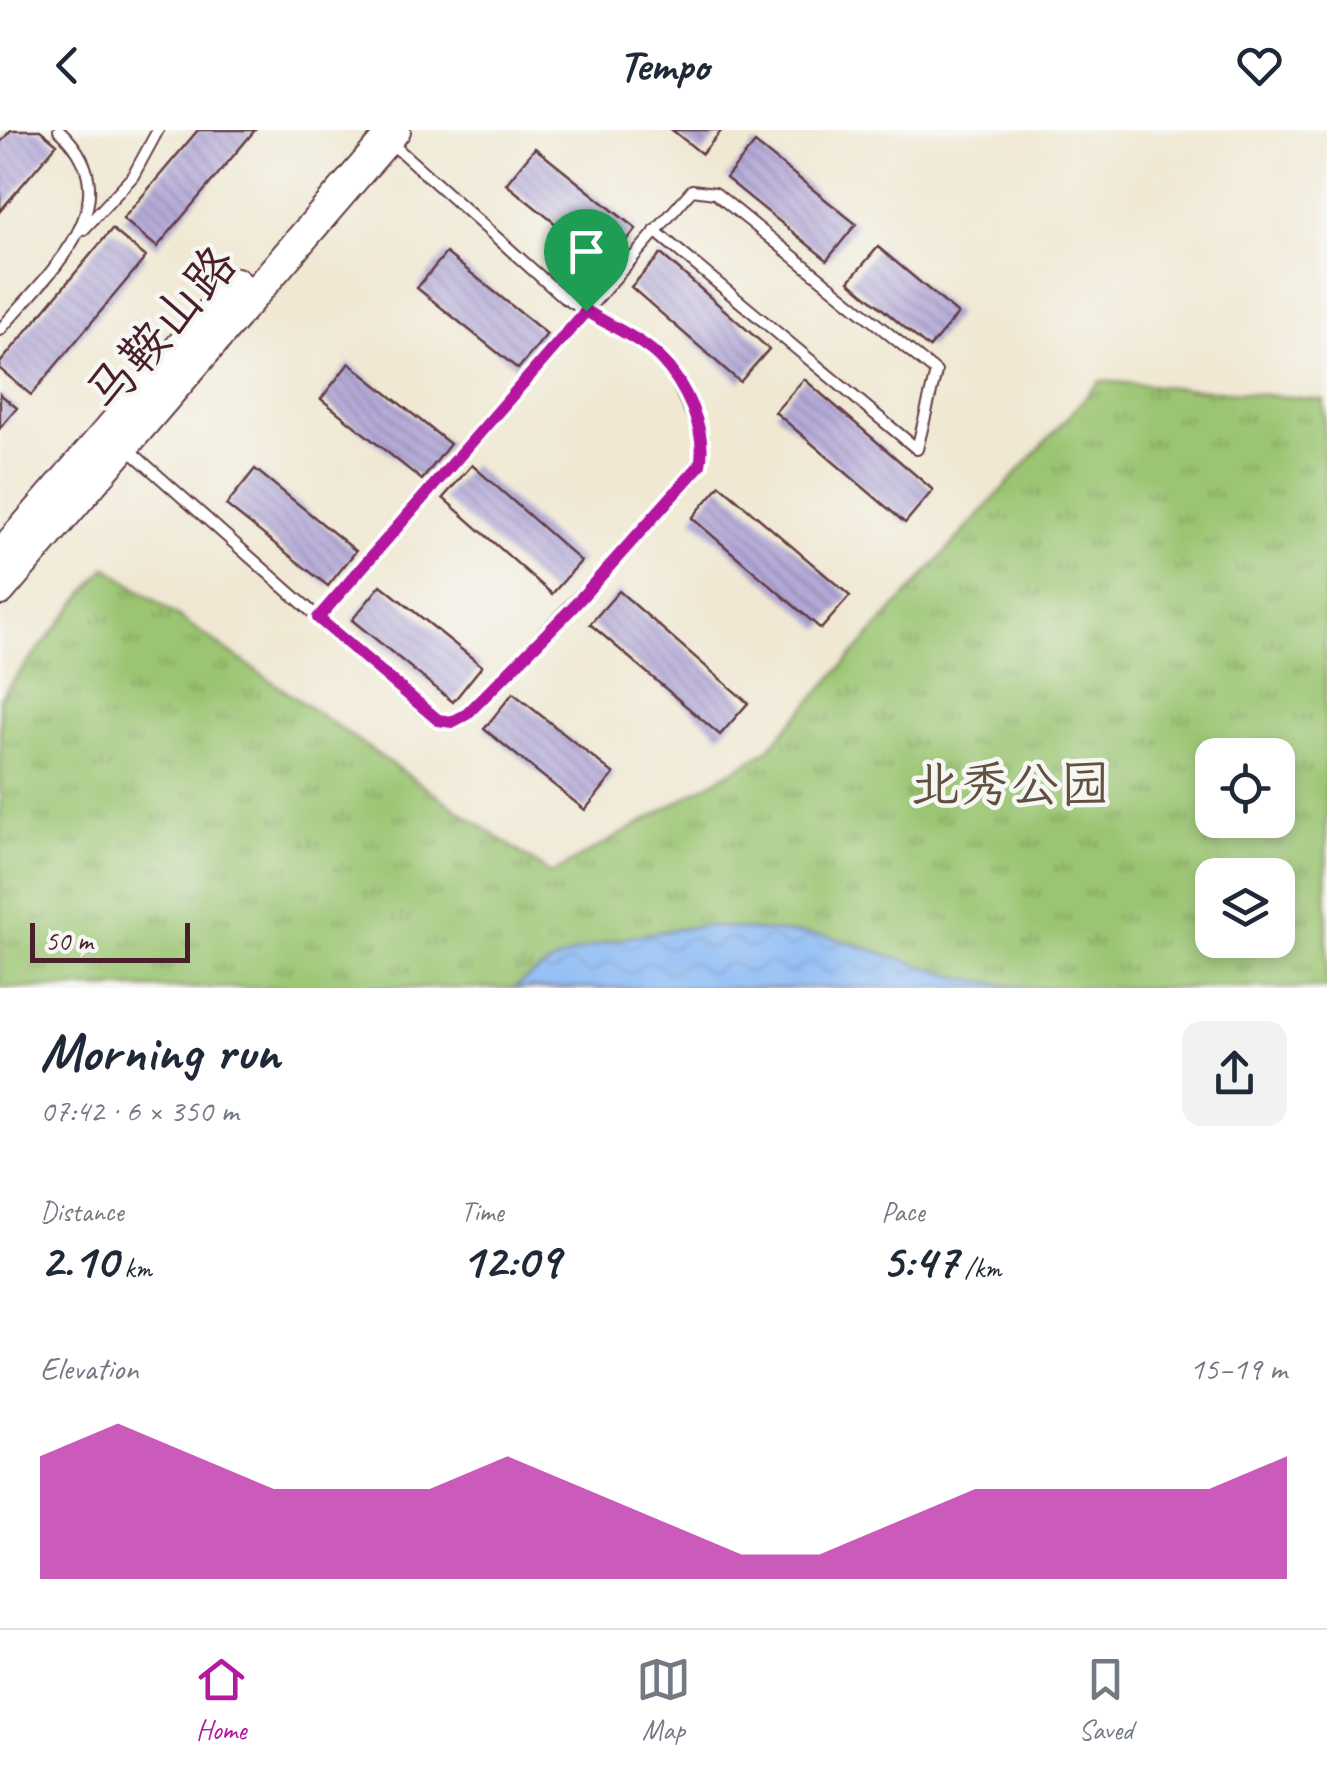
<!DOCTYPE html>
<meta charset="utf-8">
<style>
:root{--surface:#fff;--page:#f2f2f3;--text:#1f2937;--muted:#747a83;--line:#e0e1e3;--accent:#b5179e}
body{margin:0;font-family:Caveat,"LXGW WenKai TC",sans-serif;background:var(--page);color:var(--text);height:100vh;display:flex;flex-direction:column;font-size:38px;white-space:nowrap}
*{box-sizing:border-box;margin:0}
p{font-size:32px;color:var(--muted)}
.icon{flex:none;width:55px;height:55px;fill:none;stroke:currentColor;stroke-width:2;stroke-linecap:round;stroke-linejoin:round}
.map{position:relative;height:858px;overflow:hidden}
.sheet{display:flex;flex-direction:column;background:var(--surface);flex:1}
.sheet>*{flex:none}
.tools{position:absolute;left:1195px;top:608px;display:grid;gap:20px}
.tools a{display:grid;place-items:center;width:100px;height:100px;border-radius:20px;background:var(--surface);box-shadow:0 5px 15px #0003;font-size:50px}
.scale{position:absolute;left:30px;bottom:25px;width:160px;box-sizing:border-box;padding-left:10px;border:5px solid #4a1f2b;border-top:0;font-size:28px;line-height:35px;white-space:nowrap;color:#4a1f2b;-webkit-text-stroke:8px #f6f6f2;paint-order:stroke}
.pin{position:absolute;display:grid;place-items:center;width:85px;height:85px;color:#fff;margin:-102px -42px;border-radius:50% 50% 50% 0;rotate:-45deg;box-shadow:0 0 10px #0007}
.pin .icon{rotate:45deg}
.round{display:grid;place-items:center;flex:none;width:105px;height:105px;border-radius:20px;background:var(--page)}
.summary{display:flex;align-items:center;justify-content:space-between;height:170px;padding:0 40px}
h1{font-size:55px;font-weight:700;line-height:75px}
.figures{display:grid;grid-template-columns:repeat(3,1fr);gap:15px;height:170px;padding:10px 40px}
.figures div{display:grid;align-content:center}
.figures b{font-size:50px;font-weight:700}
.figures small{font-size:28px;font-weight:400}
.figures p{font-size:28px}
.chart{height:280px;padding:20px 40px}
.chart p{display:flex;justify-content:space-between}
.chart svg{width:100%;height:180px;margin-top:10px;fill:var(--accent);opacity:.7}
header{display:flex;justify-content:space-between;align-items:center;height:130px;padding:0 40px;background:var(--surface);font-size:45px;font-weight:700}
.dock{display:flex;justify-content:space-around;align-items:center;height:140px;border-top:2px solid var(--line);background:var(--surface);font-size:28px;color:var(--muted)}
.dock a{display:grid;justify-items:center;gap:5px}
.dock .selected{color:var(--accent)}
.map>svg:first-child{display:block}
</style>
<header><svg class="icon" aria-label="back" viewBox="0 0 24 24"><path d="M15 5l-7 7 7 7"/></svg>Tempo<svg class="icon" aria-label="heart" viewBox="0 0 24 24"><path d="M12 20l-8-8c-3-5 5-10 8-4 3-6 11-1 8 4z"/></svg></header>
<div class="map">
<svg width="1327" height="858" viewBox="0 0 1327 858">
<defs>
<pattern id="grass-tufts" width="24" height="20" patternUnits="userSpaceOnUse" patternTransform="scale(2.5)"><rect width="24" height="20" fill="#9bc572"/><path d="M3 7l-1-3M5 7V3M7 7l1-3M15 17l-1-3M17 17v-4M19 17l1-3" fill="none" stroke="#809f5e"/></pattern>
<pattern id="water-waves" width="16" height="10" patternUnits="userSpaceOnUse" patternTransform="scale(2.5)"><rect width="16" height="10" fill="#89baf5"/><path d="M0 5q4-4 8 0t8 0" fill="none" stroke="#789fd2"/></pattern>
<pattern id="building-back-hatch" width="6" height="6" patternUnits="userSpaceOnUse" patternTransform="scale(2.5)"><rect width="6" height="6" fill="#b3a9d8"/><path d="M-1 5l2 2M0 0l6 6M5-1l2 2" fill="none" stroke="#9489af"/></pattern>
</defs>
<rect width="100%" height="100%" fill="#f6f6f2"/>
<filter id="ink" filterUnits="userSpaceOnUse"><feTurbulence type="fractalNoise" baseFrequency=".01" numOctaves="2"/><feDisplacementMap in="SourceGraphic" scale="20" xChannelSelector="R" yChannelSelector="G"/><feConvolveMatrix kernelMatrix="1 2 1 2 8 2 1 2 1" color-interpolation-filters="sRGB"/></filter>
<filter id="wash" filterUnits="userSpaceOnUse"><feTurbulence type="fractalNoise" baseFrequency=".0048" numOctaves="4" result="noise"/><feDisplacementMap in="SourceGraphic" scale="40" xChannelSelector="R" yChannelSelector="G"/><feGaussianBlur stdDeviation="2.25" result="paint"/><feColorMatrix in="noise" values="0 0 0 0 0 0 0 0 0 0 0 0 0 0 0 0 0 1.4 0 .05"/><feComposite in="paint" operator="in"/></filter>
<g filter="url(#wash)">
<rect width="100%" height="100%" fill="#f0e8d3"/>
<path fill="url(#grass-tufts)" stroke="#72724e" stroke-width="2.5" fill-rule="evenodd" d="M1100 251 1324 270 1327 858H0V567L106 437 551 744 765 622ZM1212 625H1278V690H1212ZM1212 745H1278V810H1212Z"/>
<path fill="url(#water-waves)" stroke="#6a6c90" stroke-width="2.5" d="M704 796 828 806 961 848 1025 858H514C568 813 637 804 704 796Z"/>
<g id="blocks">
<path fill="url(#building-back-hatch)" d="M11 0H40L57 14 0 81V13Z
M198 0H255L157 117 123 89Z
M672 0H722L702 24Z
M755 13 856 94 827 130 726 48Z
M535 18 636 99 607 135 506 54Z
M112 99 146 127 31 265 0 239V233Z
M878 117 958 184 929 218 849 151Z
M446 123 547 204 518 239 417 158Z
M661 124 769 219 740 252 631 157Z
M349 233 450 314 422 350 321 269Z
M804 249 933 360 905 393 775 282Z
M0 264 17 278 0 298Z
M472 335 581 431 552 464 443 368Z
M255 339 356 421 328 456 226 375Z
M720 355 850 466 821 499 692 388Z
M381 455 482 536 453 572 352 490Z
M619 461 748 573 720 605 590 494Z
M513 563 614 644 585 680 484 599Z"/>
</g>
</g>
<g filter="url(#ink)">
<use href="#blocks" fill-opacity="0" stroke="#633d44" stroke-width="2.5"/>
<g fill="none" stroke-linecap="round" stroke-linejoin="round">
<defs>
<path id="lane" d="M84 99 133 46 158 0
M0 200C47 144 136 71 59 0
M128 319 426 583 452 592 467 584 684 356 700 335 703 308 673 245 657 225 563 167 391 13
M318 488 692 60 715 63 936 242 917 319 655 101"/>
<path id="secondary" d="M0 426 236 153
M0 460 395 0"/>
</defs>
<use href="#lane" stroke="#633d44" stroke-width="14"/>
<use href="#secondary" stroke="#633d44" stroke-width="34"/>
<use href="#lane" stroke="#fff" stroke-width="10"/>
<use href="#secondary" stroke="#fff" stroke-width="30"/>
</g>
</g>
<g fill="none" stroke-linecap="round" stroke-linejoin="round" filter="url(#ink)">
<defs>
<path id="route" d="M586 181C609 195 641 209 660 228 684 253 708 300 700 335L572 478 467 584 452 592 438 590 318 488Z"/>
</defs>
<use href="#route" stroke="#fff" stroke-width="20"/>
<use href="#route" stroke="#b5179e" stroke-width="12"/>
</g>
<g text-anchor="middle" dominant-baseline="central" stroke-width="9" stroke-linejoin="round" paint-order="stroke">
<g font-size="50" fill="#4a1f2b" stroke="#f6f6f2">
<text transform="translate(161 199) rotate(-49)">马鞍山路</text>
</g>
<g font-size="50" fill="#625140" stroke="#f6f6f2">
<text x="1010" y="654">北秀公园</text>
</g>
</g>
</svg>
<div class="tools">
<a><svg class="icon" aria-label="locate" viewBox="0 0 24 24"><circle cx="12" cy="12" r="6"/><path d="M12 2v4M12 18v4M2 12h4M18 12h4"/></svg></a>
<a><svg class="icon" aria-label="layers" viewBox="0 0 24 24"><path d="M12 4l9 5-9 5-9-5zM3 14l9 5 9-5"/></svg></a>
</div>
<div class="scale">50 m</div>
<div class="pin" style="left:586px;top:181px;background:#1e9e55"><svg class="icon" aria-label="arrive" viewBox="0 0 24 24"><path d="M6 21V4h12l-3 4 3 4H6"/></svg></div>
</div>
<section class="sheet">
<div class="summary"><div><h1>Morning run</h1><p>07:42 · 6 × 350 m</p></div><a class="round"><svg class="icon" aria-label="share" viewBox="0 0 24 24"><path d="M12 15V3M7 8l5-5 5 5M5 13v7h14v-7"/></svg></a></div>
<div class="figures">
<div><p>Distance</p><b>2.10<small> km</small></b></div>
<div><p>Time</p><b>12:09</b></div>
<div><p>Pace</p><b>5:47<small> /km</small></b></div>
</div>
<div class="chart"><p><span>Elevation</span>15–19 m</p>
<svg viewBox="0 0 160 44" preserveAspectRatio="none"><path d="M0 44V14L10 6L20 14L30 22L40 22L50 22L60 14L70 22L80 30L90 38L100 38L110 30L120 22L130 22L140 22L150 22L160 14V44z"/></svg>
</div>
</section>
<nav class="dock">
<a class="selected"><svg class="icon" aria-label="home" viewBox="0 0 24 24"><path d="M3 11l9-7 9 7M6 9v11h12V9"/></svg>Home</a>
<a><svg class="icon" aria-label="map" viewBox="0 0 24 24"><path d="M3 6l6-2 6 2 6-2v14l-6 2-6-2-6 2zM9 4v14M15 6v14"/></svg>Map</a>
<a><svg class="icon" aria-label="saved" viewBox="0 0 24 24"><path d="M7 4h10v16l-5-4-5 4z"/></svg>Saved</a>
</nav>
